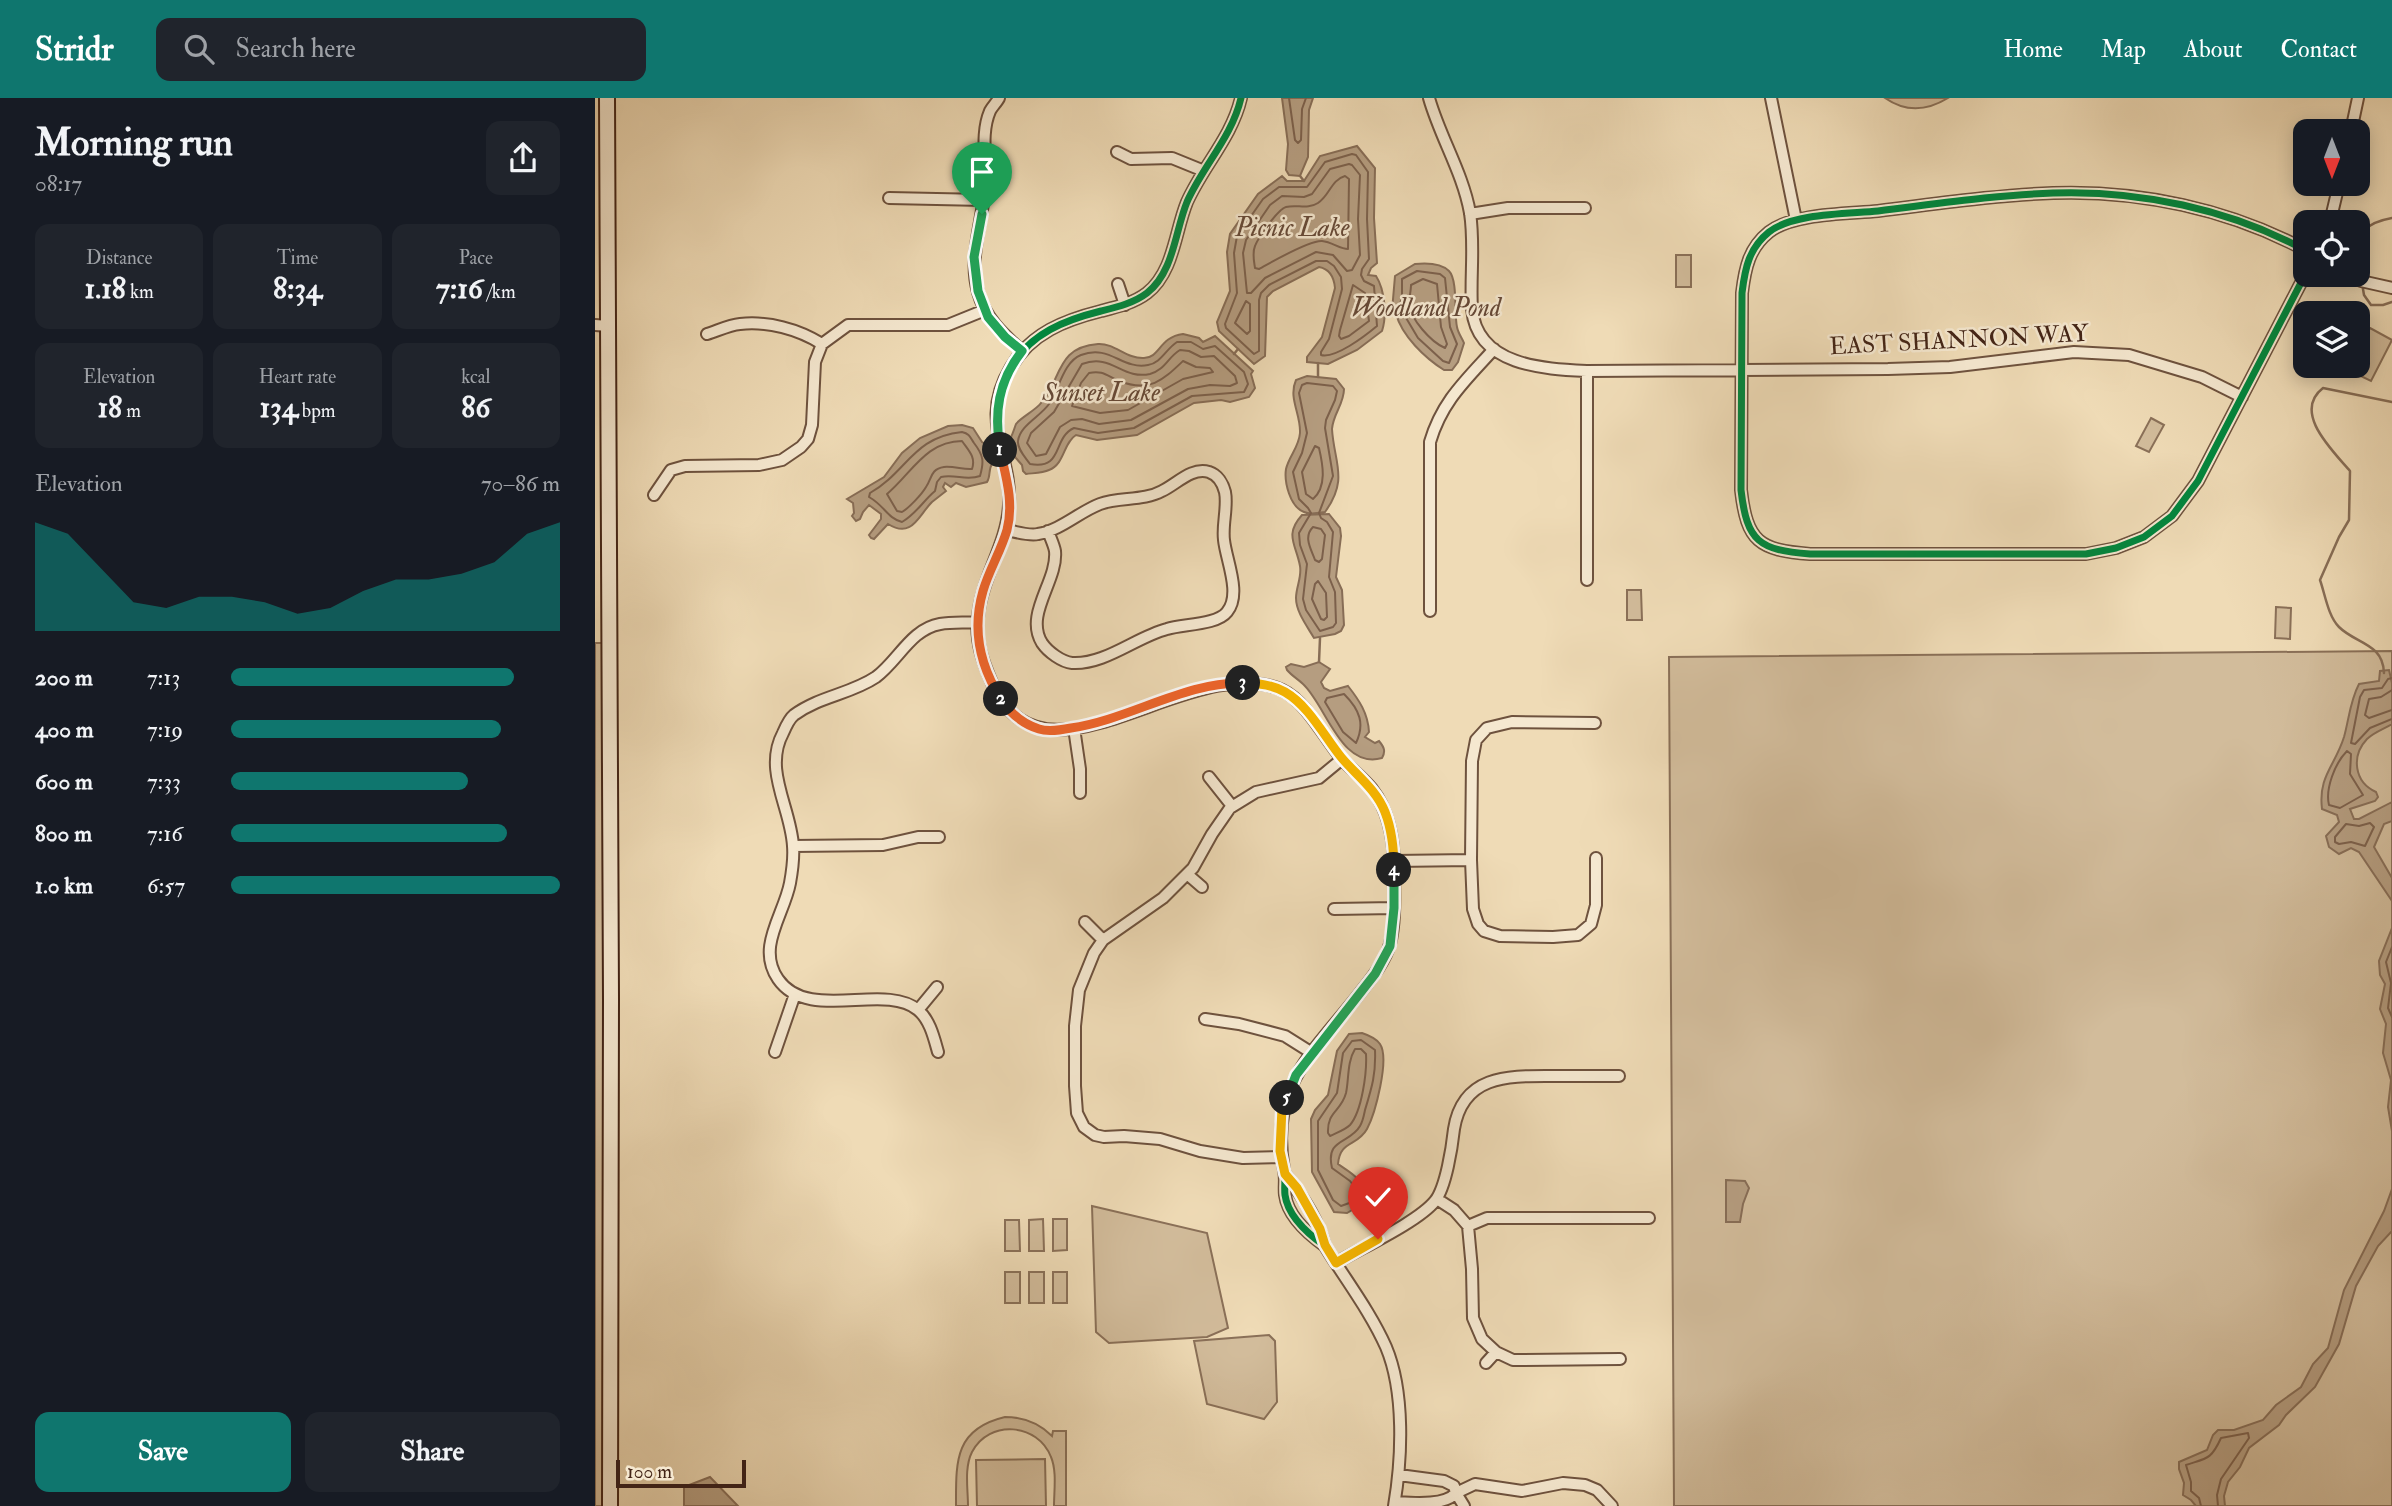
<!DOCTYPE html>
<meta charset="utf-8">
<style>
:root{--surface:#171b24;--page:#20242c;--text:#f1f3f6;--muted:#9ea1a6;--accent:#0f766e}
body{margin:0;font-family:"IM FELL Double Pica",serif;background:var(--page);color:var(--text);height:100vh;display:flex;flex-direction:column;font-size:26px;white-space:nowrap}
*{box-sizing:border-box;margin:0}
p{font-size:23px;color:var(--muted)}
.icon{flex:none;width:38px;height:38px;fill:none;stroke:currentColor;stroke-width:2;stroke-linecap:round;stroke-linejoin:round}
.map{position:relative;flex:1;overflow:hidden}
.details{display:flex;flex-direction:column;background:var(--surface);width:595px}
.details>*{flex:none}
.needle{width:46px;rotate:180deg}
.buttons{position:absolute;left:1698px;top:21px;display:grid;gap:14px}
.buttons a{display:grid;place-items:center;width:77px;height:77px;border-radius:14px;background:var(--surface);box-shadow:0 4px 18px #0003;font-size:35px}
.scale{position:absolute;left:21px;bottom:18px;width:130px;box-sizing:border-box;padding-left:7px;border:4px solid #432416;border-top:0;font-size:19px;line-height:24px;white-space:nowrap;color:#432416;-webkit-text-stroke:5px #f5e8d0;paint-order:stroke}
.pin{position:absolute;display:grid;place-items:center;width:60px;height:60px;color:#fff;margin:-72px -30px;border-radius:50% 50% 50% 0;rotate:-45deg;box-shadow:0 0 7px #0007}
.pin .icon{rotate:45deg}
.km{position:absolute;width:35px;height:35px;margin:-18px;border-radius:50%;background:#222;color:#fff;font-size:19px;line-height:35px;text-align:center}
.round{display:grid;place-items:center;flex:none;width:74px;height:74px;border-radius:14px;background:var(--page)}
.headline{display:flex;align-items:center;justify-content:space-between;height:119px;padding:0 35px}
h1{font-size:38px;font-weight:700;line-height:52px}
.stats{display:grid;grid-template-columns:repeat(3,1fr);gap:10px;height:119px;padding:7px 35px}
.stats div{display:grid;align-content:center;border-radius:14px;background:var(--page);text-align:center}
.stats b{font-size:30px;font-weight:700}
.stats small{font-size:19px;font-weight:400}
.stats p{font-size:19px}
.chart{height:196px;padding:14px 35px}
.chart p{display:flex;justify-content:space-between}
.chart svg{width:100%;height:126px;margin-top:7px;fill:var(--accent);opacity:.7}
.primary-button{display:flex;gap:14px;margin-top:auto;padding:14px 35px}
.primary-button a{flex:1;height:80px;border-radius:14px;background:var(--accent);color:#fff;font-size:28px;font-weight:700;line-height:80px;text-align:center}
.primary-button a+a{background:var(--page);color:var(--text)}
ul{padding:0 35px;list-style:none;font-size:23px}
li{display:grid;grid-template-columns:112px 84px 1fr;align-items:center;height:52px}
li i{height:18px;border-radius:9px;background:var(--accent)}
header{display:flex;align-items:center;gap:42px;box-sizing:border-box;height:98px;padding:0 35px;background:var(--accent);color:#fff}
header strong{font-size:33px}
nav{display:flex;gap:38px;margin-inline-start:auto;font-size:24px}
.search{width:490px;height:63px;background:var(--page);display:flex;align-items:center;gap:18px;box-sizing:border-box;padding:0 24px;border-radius:14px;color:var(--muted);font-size:26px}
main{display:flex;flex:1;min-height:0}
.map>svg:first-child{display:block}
</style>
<header>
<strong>Stridr</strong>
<div class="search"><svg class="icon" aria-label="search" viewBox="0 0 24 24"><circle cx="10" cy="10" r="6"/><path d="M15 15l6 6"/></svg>Search here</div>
<nav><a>Home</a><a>Map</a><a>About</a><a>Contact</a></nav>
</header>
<main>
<section class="details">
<div class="headline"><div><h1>Morning run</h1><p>08:17</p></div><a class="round"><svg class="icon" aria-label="share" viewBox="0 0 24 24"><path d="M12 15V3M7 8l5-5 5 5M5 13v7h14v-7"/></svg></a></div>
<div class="stats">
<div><p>Distance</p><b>1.18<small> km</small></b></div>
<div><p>Time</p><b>8:34</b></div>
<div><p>Pace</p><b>7:16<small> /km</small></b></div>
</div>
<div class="stats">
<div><p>Elevation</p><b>18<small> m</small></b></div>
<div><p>Heart rate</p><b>134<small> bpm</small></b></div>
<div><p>kcal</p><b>86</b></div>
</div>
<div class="chart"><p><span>Elevation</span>70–86 m</p>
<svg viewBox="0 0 160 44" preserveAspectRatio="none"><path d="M0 44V6L10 10L20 22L30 34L40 36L50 32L60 32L70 34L80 38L90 36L100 30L110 26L120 26L130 24L140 20L150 10L160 6V44z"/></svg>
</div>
<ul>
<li><b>200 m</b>7:13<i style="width:86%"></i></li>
<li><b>400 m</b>7:19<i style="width:82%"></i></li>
<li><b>600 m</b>7:33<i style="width:72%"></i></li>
<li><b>800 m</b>7:16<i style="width:84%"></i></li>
<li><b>1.0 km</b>6:57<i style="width:100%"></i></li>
</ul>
<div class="primary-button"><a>Save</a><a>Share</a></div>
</section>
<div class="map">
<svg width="1797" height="1408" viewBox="0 0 1797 1408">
<rect width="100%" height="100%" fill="#efdbb6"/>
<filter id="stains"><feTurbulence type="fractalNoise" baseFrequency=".00286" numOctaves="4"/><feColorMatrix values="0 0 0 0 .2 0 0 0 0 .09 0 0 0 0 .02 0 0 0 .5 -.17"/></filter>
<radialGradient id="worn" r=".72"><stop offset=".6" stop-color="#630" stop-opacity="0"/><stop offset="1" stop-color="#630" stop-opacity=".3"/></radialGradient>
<path fill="#d2bc9b" stroke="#8a7058" stroke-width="2" d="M1290 0H1353C1332 13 1310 14 1290 0Z
M1081 157H1096V189H1081Z
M1775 230 1797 242 1776 283 1753 272 1755 268H1762V255Z
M1556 320 1569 327 1554 354 1541 348Z
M1032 492H1046L1047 522H1032Z
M1681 509 1696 510 1695 541 1680 540Z
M0 545H14V1408H0Z
M1797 553V1408H1079L1074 559Z
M497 1108 612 1135 633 1230 612 1239 514 1245 501 1234Z
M448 1121 449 1153H434V1122Z
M472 1121V1152L458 1153V1121Z
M410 1122H424L425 1153H410Z
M410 1174H425V1205H410Z
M434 1174H449V1205H434Z
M458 1174H472V1205H458Z
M674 1237 680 1243 682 1304 669 1321 612 1306 599 1243Z
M410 1319C429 1319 444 1325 457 1338L458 1333H471V1408H459C459 1393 462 1373 456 1359 443 1325 394 1321 377 1354 369 1370 373 1391 373 1408H361C361 1364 359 1331 410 1319Z
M450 1361 451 1408H382L381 1362Z"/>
<path fill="#b59d80" stroke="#876d56" stroke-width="2" d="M687 0H718L714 12 713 59 705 78 694 77 691 72 693 46Z
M762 48 780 70 779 120 782 165 776 170 773 177 781 178C790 192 792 218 787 233L762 252 733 266 712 264V259L727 239 740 190C739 179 735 171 724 169L678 193 672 199 670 258 659 266 624 233 622 224 635 193 632 154 635 136 663 96 687 78 692 83H709L725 58Z
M820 166C830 165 846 165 854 173 863 182 859 217 862 229 863 235 867 240 869 245L863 264 857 272H849C830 260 807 238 801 216L797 213 800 178Z
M588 236 604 240 608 244 620 238 658 273 656 276 660 290 654 299 635 304 626 302 599 305 542 337 502 342 481 337C468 345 470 366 454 372 448 375 439 375 431 376L428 373 427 367 420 359 415 341C418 336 419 331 421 326 425 320 441 312 446 305 467 281 461 249 503 246 520 245 531 261 549 260 565 260 564 239 588 236Z
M712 278 741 281 749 291C749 306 738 316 737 331 739 365 754 381 730 414 724 415 715 417 709 414 695 409 689 384 691 371 694 358 704 349 705 335 706 316 693 300 701 282Z
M367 327 378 330 387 344 392 347 397 366C393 372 396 378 392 384L371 389 361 385 356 389 350 385 348 389 351 393C346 397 342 400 337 404 323 418 317 441 293 426L279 441 276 440 274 437 286 421V416L274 407 268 414 265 421 261 423 257 418 259 415 258 405 252 401 289 379 307 355 325 340 353 328Z
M734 416 745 430 746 438 741 479 747 492 749 527 746 533 740 536 719 540C712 528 701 514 701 500 701 489 707 479 705 468 701 446 689 437 707 417Z
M724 564 735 571 726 584 729 590 735 593 753 588C764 602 773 615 774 634L770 639 780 645 784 643C789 649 791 653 787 660 746 672 731 607 708 586 703 581 697 578 692 572L691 569 696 566 709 569Z
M1794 572 1797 585V626C1789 631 1779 634 1772 641 1756 658 1759 684 1781 694L1783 699 1780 703 1755 711 1759 721H1764L1797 704V723L1789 726 1779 749 1797 780V803L1764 754 1756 750 1744 756 1734 749 1731 738 1744 724 1742 717 1727 711C1723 678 1740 668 1749 639 1754 621 1755 603 1764 586L1784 583 1785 573Z
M1797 830V1033L1793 1009 1796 982 1788 955 1791 926 1785 911 1790 886 1785 877 1784 863Z
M767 935C773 937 781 940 785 946 795 961 780 1016 772 1031 762 1049 745 1042 743 1066 753 1073 765 1079 769 1092L762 1109 752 1115 739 1114 717 1074 716 1021 720 1012 733 997 742 953 754 936Z
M1131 1082 1150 1083 1154 1090 1148 1106 1145 1124H1131Z
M1797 1091V1133L1783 1148 1761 1188 1744 1246 1720 1289 1691 1317 1684 1327 1654 1350 1645 1369 1633 1384 1629 1398 1630 1408H1601L1596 1402 1588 1397 1589 1385 1584 1371V1364L1612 1352 1618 1337 1623 1332H1639L1668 1322 1681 1307 1706 1289 1718 1266 1733 1250 1749 1192 1789 1113Z
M115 1379 143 1408H89V1389Z"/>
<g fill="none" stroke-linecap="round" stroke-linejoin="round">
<path stroke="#7c604b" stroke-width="2" d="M694 0 700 42 703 45 706 42 707 11 711 0
M757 56 761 57 773 74 772 121 774 161 767 171 766 177 769 183 779 188 782 228C770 238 740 261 726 257V254L734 241 747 191 746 179 739 168 732 163H721L674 187 666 195 664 202V253L659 256 631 230 630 226 642 195 639 155 642 138 668 101 684 89H712L730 64Z
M754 66 757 67 765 77 763 121 765 157 757 172 752 173 738 157 721 154 670 180 656 195H652L648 155 651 142 675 107 687 98 709 99 717 96 735 71Z
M750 78 754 81 753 151C745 151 737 144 727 143 714 142 677 164 664 171L660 170C659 163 657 155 660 148 663 140 683 111 691 109 702 106 712 112 723 105 735 97 736 82 750 78Z
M822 173 845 176 850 180 855 229 862 246 854 265 848 263 823 240 804 208 807 200V181Z
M828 181 842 186 846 229 852 246 850 250C836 244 815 221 814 205 814 200 816 193 816 187Z
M758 187 770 195 774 223 754 238 746 241 744 238 745 232Z
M651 203 655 206V233L652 236 640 225Z
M582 244H596L608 251 620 248 649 274 653 286 649 294 597 298 539 330 503 335 479 330C457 340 469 372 435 366 431 360 422 351 423 343 425 327 445 319 454 306 464 292 468 264 486 257 515 246 527 272 553 267 566 265 571 251 582 244Z
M585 252 594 253 606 259 619 258 640 278 642 285 635 288 615 287 593 291 536 322 504 326 487 321 476 322 465 329 451 356 441 358 432 345 436 335 459 314 487 266C517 255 527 282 555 276 570 272 573 259 585 252Z
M588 263 601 269 615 270 618 274 588 281 533 312 505 315 477 308 486 285 494 275C508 272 512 278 524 283 555 295 568 282 588 263Z
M712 285 738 288 742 293 740 302 731 322 730 330 738 378 724 415 726 420 732 424 738 434 734 479 740 494 741 525 738 529 725 533 711 512 708 501 712 466 705 447 704 435 716 415 713 410 704 401 698 374 707 355 712 335 704 295 707 287Z
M367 334C375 336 375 339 379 345 389 358 389 364 385 378 372 383 360 376 346 379L342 384 340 393C328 403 321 416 307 424 292 420 290 408 274 399L275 395C312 374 318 339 367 334Z
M367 343C374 353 381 359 377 371 369 372 359 368 349 369 335 371 337 381 331 389 327 396 314 410 307 414L302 413 292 396C316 376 331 343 367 343Z
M720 348 724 350C728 367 732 389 718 401L711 396 707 374Z
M718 429 726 431 730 437 727 461 724 464 720 462C716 451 708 439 718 429Z
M723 483 731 495 732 519 729 522 726 521 717 501 720 486Z
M1797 580 1793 581 1787 590 1769 592 1765 599 1756 645 1760 646 1775 630 1797 621
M1797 592 1786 599 1774 601 1770 617 1774 620 1797 612
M749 596C765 612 770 626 761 645L748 634 730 604 732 600Z
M1752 653 1756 656 1755 676 1768 697 1745 710 1734 707C1730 691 1740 665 1752 653Z
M1775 725 1779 729 1770 748 1756 744 1744 746 1740 744V739L1751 726 1764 728Z
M1797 849 1791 864 1796 885 1793 910 1797 919
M766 942 780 952C781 976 777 989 770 1012 769 1017 768 1023 765 1028 755 1046 730 1040 737 1070L755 1083 762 1092 757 1104 746 1108 738 1102 723 1072V1023L742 995 748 955 757 943Z
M760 951H766L771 956C772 974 767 1013 755 1027 750 1032 741 1035 735 1038L733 1035C732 1013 746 1014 751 995 754 981 752 964 760 951Z
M1606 1408 1604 1400 1596 1393V1384L1591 1367C1612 1360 1616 1362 1626 1340L1653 1335 1654 1340 1626 1381 1622 1397 1623 1408"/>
<path stroke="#876d56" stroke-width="2.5" d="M705 78 709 83
M1762 159C1765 133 1770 125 1797 120
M1762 162 1765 179
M1767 185 1769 197 1776 207H1788L1797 204
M789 208 797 207
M639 256 643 251
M723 265V279
M394 356 405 354
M724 564 725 540
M1789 575C1788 545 1761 546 1744 529 1733 518 1730 496 1725 482L1744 439 1754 422 1755 373C1737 352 1697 314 1728 290L1797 304"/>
<defs>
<path id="minor" d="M404 0C402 4 397 9 395 13 385 36 392 64 390 88 388 123 373 159 383 194 390 220 408 236 427 253
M646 0C637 39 608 68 592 104 580 133 579 174 552 195 539 205 522 209 506 213 470 222 436 235 416 269 383 323 417 356 414 407 412 447 386 480 383 520 380 543 388 564 397 585 449 705 595 551 687 592 711 603 730 641 747 661 756 671 768 680 777 691 794 713 799 742 799 770 799 794 801 822 795 846 790 864 776 881 765 895 717 956 674 987 689 1072 691 1080 689 1089 690 1097 693 1119 713 1136 730 1148
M834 0C845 39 868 75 875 115 880 147 875 179 877 211 882 268 949 271 992 273L1293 271 1355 269 1479 254 1534 257 1607 279 1647 299
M1176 0 1201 122
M1756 33 1763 0
M522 54 536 61 577 60 609 73
M294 100 389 102
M875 116 913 110H990
M1735 124 1744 86
M1710 152C1634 111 1544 92 1458 95 1400 97 1341 106 1283 113 1253 116 1198 115 1174 134 1154 150 1150 170 1147 195L1146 392C1152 444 1164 452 1215 456H1491L1521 450 1549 439 1577 418 1603 383 1710 177
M1753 177 1766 183 1797 190
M523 186 530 207
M0 227 13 228
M112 236C122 233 134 227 145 226 173 223 203 231 227 246
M59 397 76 372 90 368 164 367 187 362 206 349 213 341 217 327 220 264 227 246 253 227H353L390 212
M412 432C421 434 434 438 443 436 466 432 484 414 505 406 524 399 549 403 567 393 582 386 596 369 614 374 623 377 628 386 630 394 633 409 627 426 629 442 631 462 647 496 632 514 622 527 588 526 572 531 541 539 510 567 477 565 467 564 453 554 447 545 429 516 463 483 460 453 459 447 455 439 453 433
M992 482V273
M835 513V344C847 303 871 282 899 251
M1000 625 917 624 892 630 881 642 877 663 876 762 878 811 883 826 889 833 905 838 958 839 983 837 996 826 1001 807V760
M479 630 485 671V695
M614 679 637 708
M198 748 288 747 323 739H344
M799 763 876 762
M592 776 607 789
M739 811 799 810
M490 824 508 842
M323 912 342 889
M610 921 644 926 690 938 717 955
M180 954 200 896
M343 954C339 940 335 922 323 912 289 884 213 925 183 881 161 849 189 817 195 785 197 774 199 760 198 748 196 710 168 672 188 635 191 628 194 621 199 617 225 598 256 596 281 579 303 563 316 531 345 526 357 524 370 525 382 524
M686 1059 648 1060 605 1053 565 1041 529 1038 509 1039 500 1037 489 1029 482 1015 480 988V928L484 892 499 855 508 842 568 800 598 770 617 736 635 710 661 694 724 680 747 661
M690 1076C707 1097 723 1121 730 1148 750 1181 775 1213 791 1249 810 1294 807 1361 799 1408
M842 1101 859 1112 873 1128 877 1171 878 1220 887 1241 901 1254 918 1262 1025 1261
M873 1128 892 1120H1054
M741 1165C766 1150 823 1124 840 1103 851 1089 857 1049 859 1031 868 975 916 978 960 978 982 978 1003 978 1024 978
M891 1265 901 1254
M800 1404C818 1405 850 1408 861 1395L859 1388 849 1383 804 1377
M869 1408 861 1395 880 1386 927 1393 968 1385 990 1387 1002 1392 1017 1408"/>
<path id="secondary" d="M12 0 16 901 15 1408"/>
</defs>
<use href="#minor" stroke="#6e523e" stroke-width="14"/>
<use href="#secondary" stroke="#432416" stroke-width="18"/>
<use href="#minor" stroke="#f5e8d0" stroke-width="10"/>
<use href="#secondary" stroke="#f5e8d0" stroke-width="14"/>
<defs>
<path id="cycleway" d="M646 0C637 39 608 68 592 104 580 133 579 174 552 195 539 205 522 209 506 213 470 222 436 235 416 269 383 323 417 356 414 407 412 447 386 480 383 520 380 543 388 564 397 585 449 705 595 551 687 592 711 603 730 641 747 661 756 671 768 680 777 691 794 713 799 742 799 770 799 794 801 822 795 846 790 864 776 881 765 895 717 956 674 987 689 1072 691 1080 689 1089 690 1097 693 1119 713 1136 730 1148
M1710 152C1634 111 1544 92 1458 95 1400 97 1341 106 1283 113 1253 116 1198 115 1174 134 1154 150 1150 170 1147 195L1146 392C1152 444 1164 452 1215 456H1491L1521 450 1549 439 1577 418 1603 383 1710 177"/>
</defs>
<use href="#cycleway" stroke="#f5e8d0" stroke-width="11"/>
<use href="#cycleway" stroke="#00873e" stroke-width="7"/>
</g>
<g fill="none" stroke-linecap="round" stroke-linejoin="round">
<defs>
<path id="split-1" d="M387 116 379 159 383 193 393 219 410 239 427 253C403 284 399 314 405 352"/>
<path id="split-2" d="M405 352C411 379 419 404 412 432 406 453 394 472 388 493 377 531 385 568 406 601"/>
<path id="split-3" d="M406 601C415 615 428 626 444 631 453 634 466 632 476 630 533 622 592 583 648 585"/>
<path id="split-4" d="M648 585C662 585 678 587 690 594 714 608 729 638 746 659 761 677 781 691 790 714 797 732 799 753 799 772"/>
<path id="split-5" d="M692 1000 701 977 780 876 795 848 799 810V772"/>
<path id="split-6" d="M692 1000 687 1010 685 1053 690 1076 702 1090 725 1131 730 1147 741 1165 783 1141"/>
</defs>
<use href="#split-1" stroke="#fff" stroke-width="14"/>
<use href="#split-2" stroke="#fff" stroke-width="14"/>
<use href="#split-3" stroke="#fff" stroke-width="14"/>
<use href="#split-4" stroke="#fff" stroke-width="14"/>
<use href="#split-5" stroke="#fff" stroke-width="14"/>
<use href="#split-6" stroke="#fff" stroke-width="14"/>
<use href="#split-1" stroke="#22a559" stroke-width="9"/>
<use href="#split-2" stroke="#f0652b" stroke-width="9"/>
<use href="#split-3" stroke="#f0652b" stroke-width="9"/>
<use href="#split-4" stroke="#f5b400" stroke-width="9"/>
<use href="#split-5" stroke="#22a559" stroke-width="9"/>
<use href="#split-6" stroke="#f5b400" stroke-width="9"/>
</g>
<g text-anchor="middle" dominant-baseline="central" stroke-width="5" stroke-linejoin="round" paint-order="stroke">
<g font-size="24" fill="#432416" stroke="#f5e8d0">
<text transform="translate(1364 242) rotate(-3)">EAST SHANNON WAY</text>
</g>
<g font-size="26" font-style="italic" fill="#654836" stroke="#f5e8d0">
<text x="697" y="130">Picnic Lake</text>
<text x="831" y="210">Woodland Pond</text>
<text x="506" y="295">Sunset Lake</text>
</g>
</g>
<rect width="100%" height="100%" filter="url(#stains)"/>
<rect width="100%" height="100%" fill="url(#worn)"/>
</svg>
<div class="buttons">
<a><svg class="needle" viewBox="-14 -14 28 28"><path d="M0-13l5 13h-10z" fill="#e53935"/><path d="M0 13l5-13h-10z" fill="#9ea1a6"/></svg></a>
<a><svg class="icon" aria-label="locate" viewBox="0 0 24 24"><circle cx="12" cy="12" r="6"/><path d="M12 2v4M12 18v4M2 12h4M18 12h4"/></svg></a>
<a><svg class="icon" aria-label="layers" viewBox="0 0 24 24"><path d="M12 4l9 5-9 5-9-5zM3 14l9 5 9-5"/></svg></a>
</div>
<div class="scale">100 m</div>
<div class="pin" style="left:387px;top:116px;background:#1e9e55"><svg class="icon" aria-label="arrive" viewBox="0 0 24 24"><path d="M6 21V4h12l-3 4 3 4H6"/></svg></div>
<div class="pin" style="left:783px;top:1141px;background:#d93025"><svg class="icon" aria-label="check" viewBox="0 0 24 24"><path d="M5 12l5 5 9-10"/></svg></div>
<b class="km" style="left:405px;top:352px">1</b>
<b class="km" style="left:406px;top:601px">2</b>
<b class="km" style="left:648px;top:585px">3</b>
<b class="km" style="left:799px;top:772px">4</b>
<b class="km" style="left:692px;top:1000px">5</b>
</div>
</main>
